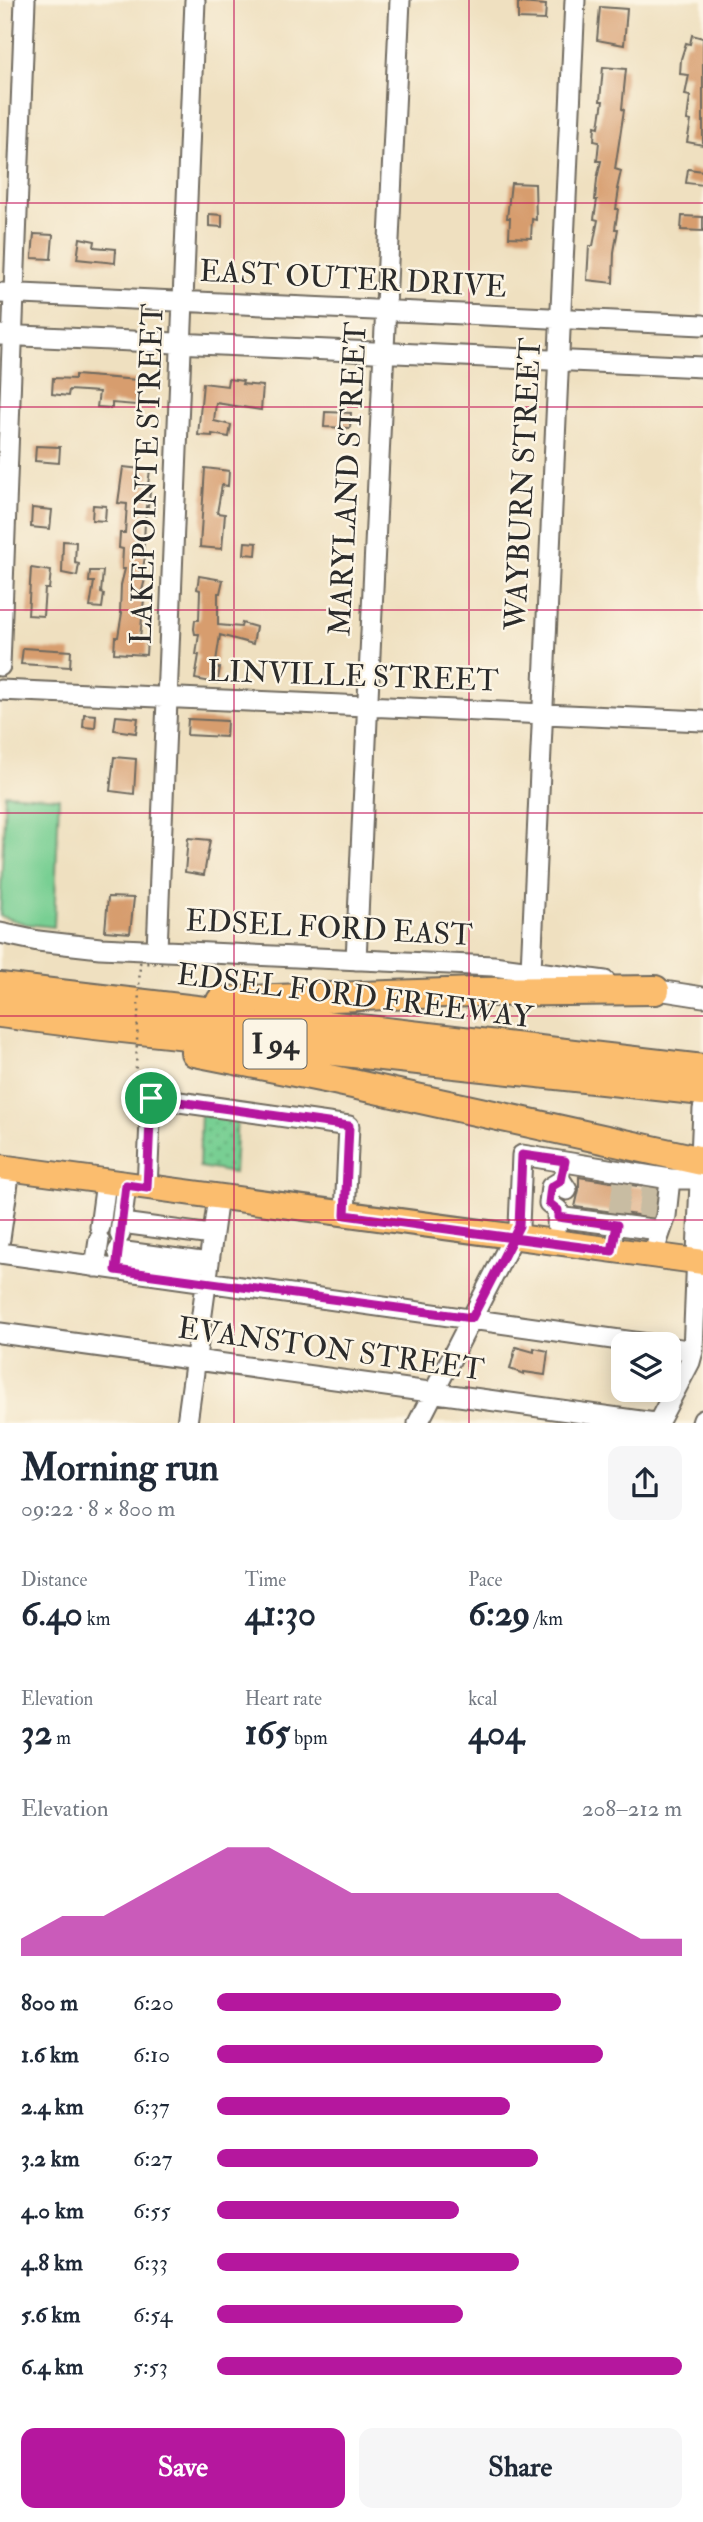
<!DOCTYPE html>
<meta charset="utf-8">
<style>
:root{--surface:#fff;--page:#f6f6f7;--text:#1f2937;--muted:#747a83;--accent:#b5179e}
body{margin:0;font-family:"IM FELL Double Pica",serif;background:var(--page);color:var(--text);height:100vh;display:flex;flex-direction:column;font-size:26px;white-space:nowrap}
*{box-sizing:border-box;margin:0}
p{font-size:23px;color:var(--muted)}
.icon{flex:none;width:38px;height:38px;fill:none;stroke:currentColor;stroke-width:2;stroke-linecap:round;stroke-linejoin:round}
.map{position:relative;height:1423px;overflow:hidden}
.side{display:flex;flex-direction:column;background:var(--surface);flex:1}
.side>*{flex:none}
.fabs{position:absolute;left:611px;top:1332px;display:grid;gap:14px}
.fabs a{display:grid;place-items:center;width:70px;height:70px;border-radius:14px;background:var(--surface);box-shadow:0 4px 18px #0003;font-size:35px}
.pin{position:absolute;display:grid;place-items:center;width:60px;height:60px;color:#fff;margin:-30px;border:4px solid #fff;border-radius:50%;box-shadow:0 2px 7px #0007}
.round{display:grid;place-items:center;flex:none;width:74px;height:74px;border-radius:14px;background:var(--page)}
.summary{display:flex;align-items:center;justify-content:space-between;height:119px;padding:0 21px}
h1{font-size:38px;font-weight:700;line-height:52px}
.metrics{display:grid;grid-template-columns:repeat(3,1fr);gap:10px;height:119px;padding:7px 21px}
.metrics div{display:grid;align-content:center}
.metrics b{font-size:35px;font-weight:700}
.metrics small{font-size:19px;font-weight:400}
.metrics p{font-size:19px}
.chart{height:196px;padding:14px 21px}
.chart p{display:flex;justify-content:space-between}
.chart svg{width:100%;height:126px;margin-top:7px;fill:var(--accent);opacity:.7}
.primary-button{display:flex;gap:14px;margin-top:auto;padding:14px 21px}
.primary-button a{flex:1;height:80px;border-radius:14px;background:var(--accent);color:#fff;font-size:28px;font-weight:700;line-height:80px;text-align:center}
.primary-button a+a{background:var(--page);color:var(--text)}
ul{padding:0 21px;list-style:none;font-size:23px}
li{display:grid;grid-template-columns:112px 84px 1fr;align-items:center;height:52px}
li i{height:18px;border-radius:9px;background:var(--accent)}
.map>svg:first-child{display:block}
</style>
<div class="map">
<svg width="703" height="1423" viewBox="0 0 703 1423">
<defs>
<pattern id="grass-dots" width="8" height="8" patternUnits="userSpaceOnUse" patternTransform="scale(1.75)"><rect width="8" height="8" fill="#78cf93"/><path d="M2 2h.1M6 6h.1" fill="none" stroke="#63a878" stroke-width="1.8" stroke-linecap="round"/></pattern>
</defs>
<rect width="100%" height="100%" fill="#fcf5e5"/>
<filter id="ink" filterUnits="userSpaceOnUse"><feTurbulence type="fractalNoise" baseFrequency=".0143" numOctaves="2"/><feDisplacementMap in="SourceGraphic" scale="14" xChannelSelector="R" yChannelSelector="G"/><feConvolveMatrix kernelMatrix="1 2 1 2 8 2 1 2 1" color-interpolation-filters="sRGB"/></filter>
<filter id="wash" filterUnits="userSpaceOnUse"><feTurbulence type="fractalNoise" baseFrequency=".00686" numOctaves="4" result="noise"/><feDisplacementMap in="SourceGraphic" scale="28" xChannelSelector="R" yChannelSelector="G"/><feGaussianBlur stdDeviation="1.57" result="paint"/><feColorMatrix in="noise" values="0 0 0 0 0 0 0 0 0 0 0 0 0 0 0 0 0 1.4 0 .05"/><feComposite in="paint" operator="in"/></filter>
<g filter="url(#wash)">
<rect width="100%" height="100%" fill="#efe0c0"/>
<path fill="url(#grass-dots)" stroke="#527d5f" stroke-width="2" d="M201 1112 237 1116 234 1173 199 1167Z"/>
<path fill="#78cf93" stroke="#527d5f" stroke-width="2" d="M5 794 59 798 54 927 26 924 0 916Z"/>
<g id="blocks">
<path fill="#d79d6e" d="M518 3 546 5 545 20 518 19Z
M600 7 627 9 624 45 597 40Z
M692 35 703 38V145L687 142 691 121 687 120 690 96 685 95 689 75 680 74 681 59 686 43 690 44Z
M603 67 626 69 622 109 624 110 615 169 621 171 617 189H619L616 209H618L615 229H618L614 252 613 283 587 280 589 246H593L598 220 594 219 597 200H595L597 179 601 161H597L599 142 594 141 595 126 599 127 603 101H600Z
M688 169 703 171V185L686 183Z
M511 183 535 184 536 220 532 219 531 238 509 237 510 218H507Z
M209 214 222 215V227L209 226Z
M682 216 703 217V231L681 230Z
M34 234 53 235 51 259 32 258Z
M80 238 95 241 94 247 116 249 115 263 77 259Z
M75 375 138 380 136 405 112 403V408L97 407 99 392 69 390 68 396 52 394 53 378 75 379Z
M228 379 243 381 242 384 263 386 261 410 216 403 214 421 231 425 229 437 212 434V436L198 435 203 383 227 386Z
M325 412 351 413 350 428 324 427Z
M36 446 60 447 59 463 35 461Z
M123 467 150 470 147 492H150L148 507 146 506 143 557H145L141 578 145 579 140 599H144L140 638 147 639 146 655 114 653 115 637H118L122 613H120L121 585 125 569H122L123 549 119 548 120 533H125L127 504 118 503Z
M205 468 229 471 228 486 222 485 217 513 225 514 222 549 200 547Z
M93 505 106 506 105 521 92 520Z
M32 508 52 510 50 529 31 527Z
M63 541 76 542 75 563 79 564 77 576 62 573Z
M245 542 257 543 256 555 244 554Z
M31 568 51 571 49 589H45L43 616 28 615Z
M90 571H103L101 593 104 594 102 608 90 607 94 582H89Z
M199 576 223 580 220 593H218V625L241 627 242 623 256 627 253 644 220 635 215 668H220L217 683 195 679 199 655H196L199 634H195L194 629 195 620H199L200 590 197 589Z
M23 648 71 651 70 667 21 664Z
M84 714 96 715 95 728 83 727Z
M116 716 138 718 136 733 114 730Z
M188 719 227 721 226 737 187 735Z
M114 757 136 759 134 794 110 791Z
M188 838 210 840 204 875 185 872Z
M108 897 134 898 130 933 105 931Z
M579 1177 657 1189 653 1217 575 1207 579 1190Z
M516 1347 534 1352V1348L548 1351 545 1375 524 1372V1374L510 1369Z"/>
</g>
</g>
<g filter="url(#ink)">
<use href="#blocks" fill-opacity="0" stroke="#706a5f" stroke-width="2"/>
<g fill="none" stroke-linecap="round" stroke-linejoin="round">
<path stroke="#c8bca2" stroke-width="19" stroke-dasharray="19 10" stroke-linecap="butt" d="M612 1190 661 1197
M609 1208 658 1214"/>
<defs>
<path id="minor" d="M0 293 703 325
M0 335 703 367
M0 666 25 0
M0 690 703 721
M0 933 38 941 100 948 493 966 605 981
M157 950 195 0
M356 960 400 0
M531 970 575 0
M645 988 703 997
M147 1188 151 1098 349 1126 345 1215
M557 1217 659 1230
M122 1223 212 1235
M557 1225 558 1210 549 1203 551 1187 561 1181 567 1190
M100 1227 106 1182
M120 1234 126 1185
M0 1239 10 1169
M657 1242 666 1216 670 1179
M118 1251 209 1263
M0 1253 648 1344
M95 1267 99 1240
M0 1333 655 1423
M668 1347 693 1351
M187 1423 218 1197
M418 1423 519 1226 522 1155 670 1179H701
M658 1423 690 1362 693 1351 703 1109
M702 1423 703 1420"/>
<path id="major" d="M0 1167 703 1262"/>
<path id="highway" d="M0 987 703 1069
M221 1001 475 992 655 990
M0 1013 94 1025 703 1091
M195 1052 330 1079 702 1161"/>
</defs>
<use href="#minor" stroke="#706a5f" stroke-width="23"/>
<use href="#major" stroke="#706a5f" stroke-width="28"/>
<use href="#highway" stroke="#706a5f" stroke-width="32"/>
<use href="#minor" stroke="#fff" stroke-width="19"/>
<use href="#major" stroke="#fbbd6e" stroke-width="24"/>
<use href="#highway" stroke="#fbbd6e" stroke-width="28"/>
<path stroke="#706a5f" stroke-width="2.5" stroke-dasharray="2 5" stroke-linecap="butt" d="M151 1098 135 1094 140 963 168 964"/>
</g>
</g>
<g fill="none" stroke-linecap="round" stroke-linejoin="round" filter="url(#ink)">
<defs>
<path id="route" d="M151 1098 147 1188 126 1185 116 1270 472 1318 513 1238 612 1251 617 1225 558 1217V1210L549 1203 551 1187 561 1181 565 1161 522 1155 519 1226 513 1238 345 1215 349 1126 151 1098"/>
</defs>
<use href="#route" stroke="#fff" stroke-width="14"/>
<use href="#route" stroke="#b5179e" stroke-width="9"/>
</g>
<path fill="none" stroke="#c2185b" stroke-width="2" stroke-opacity="0.55" d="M234 0V1423M469 0V1423M0 203H703M0 407H703M0 610H703M0 813H703M0 1016H703M0 1220H703"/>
<g text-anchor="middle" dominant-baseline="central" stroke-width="5" stroke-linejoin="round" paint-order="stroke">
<rect fill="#fcf5e5" stroke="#6a6863" stroke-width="2" x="243.5" y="1019.5" width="63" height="49" rx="5"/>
<g font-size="28" font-weight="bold" fill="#2b2b2b">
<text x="275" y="1044">I 94</text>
</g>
<g font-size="30" fill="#2b2b2b" stroke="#fcf5e5">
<text transform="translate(353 279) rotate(3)">EAST OUTER DRIVE</text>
<text transform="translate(147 474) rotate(-88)">LAKEPOINTE STREET</text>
<text transform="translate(348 479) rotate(-87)">MARYLAND STREET</text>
<text transform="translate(523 484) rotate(-87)">WAYBURN STREET</text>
<text transform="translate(353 676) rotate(2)">LINVILLE STREET</text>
<text transform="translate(329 928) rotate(3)">EDSEL FORD EAST</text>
<text transform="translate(355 996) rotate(7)">EDSEL FORD FREEWAY</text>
<text transform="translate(331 1349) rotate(8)">EVANSTON STREET</text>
</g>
</g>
</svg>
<div class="fabs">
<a><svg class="icon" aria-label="layers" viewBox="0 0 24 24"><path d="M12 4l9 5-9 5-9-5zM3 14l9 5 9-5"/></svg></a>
</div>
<div class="pin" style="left:151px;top:1098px;background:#1e9e55"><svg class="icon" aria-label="arrive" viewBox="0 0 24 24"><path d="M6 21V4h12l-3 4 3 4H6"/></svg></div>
</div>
<section class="side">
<div class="summary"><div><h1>Morning run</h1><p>09:22 · 8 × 800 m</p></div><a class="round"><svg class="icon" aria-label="share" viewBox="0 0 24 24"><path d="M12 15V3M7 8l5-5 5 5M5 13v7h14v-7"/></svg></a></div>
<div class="metrics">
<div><p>Distance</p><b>6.40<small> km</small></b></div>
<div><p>Time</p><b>41:30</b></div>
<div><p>Pace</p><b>6:29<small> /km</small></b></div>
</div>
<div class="metrics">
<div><p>Elevation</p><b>32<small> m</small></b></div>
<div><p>Heart rate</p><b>165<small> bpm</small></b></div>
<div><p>kcal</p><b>404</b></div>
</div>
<div class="chart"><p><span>Elevation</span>208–212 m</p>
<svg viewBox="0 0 160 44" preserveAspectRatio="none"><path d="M0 44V38L10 30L20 30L30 22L40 14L50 6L60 6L70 14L80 22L90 22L100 22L110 22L120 22L130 22L140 30L150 38L160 38V44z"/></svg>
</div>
<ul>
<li><b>800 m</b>6:20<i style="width:74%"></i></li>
<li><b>1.6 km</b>6:10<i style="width:83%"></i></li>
<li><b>2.4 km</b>6:37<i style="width:63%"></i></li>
<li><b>3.2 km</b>6:27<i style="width:69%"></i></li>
<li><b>4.0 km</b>6:55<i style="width:52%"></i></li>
<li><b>4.8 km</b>6:33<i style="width:65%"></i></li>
<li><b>5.6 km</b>6:54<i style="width:53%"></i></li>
<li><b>6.4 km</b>5:53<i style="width:100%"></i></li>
</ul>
<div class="primary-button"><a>Save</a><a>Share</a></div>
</section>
